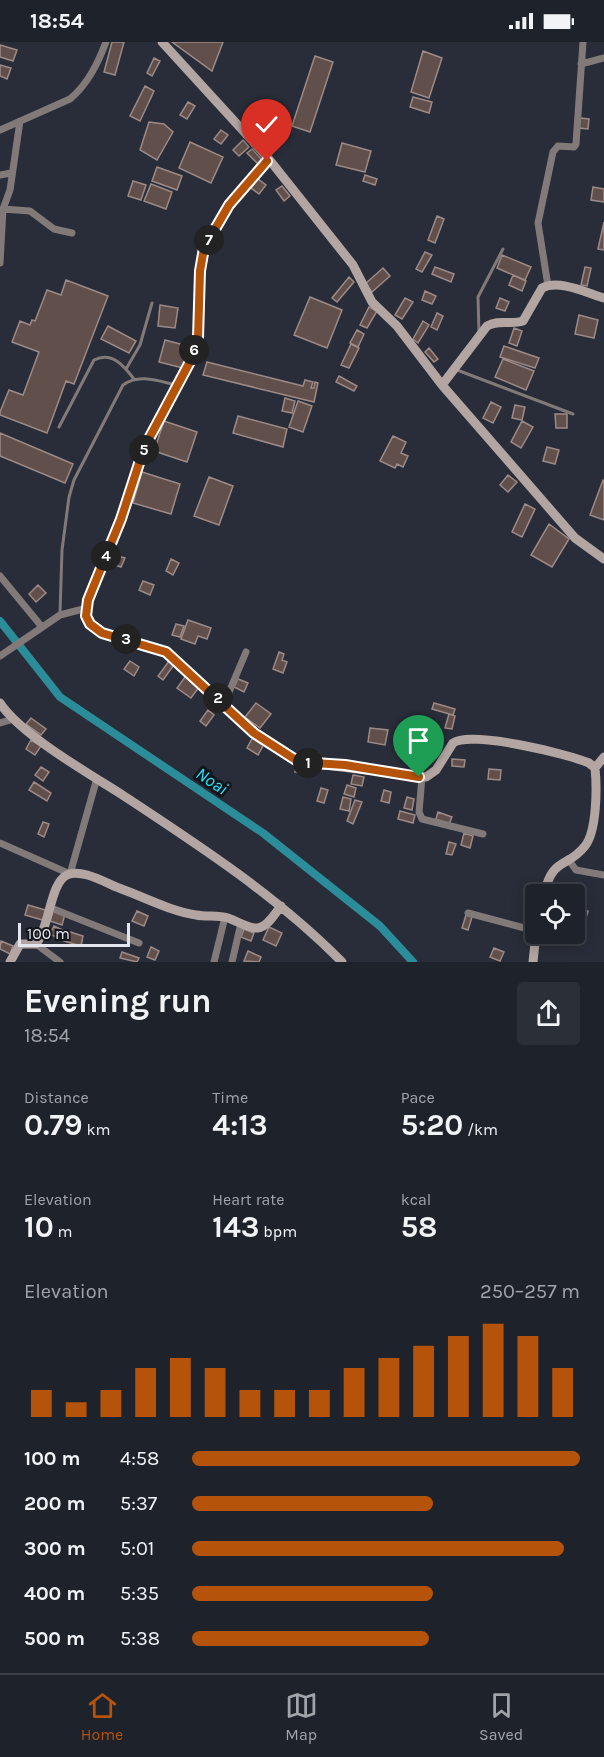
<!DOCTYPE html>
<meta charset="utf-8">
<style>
:root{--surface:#1e222b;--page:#2b2f37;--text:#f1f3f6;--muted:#a1a4a9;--line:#3c3f47;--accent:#b45309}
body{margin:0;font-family:Karla,sans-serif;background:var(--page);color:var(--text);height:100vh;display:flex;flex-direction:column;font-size:22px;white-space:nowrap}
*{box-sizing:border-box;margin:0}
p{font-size:20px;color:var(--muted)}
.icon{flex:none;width:33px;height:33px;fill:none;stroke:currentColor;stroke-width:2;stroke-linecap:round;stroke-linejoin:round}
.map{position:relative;height:920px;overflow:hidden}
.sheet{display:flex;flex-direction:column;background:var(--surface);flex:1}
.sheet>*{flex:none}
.tools{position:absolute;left:525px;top:842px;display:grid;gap:12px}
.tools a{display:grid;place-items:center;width:60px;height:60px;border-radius:6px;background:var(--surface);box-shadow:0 3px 15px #0003,0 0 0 2px var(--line);font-size:30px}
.scale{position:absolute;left:18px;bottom:15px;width:112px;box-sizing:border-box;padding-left:6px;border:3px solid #e3e6ee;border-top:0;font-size:16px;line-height:21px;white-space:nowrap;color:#e3e6ee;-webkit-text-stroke:4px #13151b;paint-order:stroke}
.pin{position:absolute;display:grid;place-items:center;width:51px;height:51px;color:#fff;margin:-62px -26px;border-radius:50% 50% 50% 0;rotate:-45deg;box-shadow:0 0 6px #0007}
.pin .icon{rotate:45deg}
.km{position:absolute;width:30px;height:30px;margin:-15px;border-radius:50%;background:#222;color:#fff;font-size:16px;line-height:30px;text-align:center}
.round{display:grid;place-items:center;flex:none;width:63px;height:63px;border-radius:6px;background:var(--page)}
.headline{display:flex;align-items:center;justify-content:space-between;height:102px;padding:0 24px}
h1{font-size:33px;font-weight:700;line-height:45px}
.figures{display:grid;grid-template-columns:repeat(3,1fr);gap:9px;height:102px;padding:6px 24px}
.figures div{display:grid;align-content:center}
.figures b{font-size:30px;font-weight:700}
.figures small{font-size:16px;font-weight:400}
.figures p{font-size:16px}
.chart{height:168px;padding:12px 24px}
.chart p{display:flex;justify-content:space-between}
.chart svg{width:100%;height:108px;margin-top:6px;stroke:var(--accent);stroke-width:6}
ul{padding:0 24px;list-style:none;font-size:20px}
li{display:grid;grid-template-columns:96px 72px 1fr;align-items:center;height:45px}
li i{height:15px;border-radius:8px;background:var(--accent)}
.status{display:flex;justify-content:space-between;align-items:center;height:42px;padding:0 30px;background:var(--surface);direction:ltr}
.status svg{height:16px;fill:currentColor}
.dock{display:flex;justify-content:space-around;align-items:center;height:84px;border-top:2px solid var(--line);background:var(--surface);font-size:16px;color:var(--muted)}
.dock a{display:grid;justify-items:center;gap:3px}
.dock .current{color:var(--accent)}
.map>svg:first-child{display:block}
</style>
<div class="status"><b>18:54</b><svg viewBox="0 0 49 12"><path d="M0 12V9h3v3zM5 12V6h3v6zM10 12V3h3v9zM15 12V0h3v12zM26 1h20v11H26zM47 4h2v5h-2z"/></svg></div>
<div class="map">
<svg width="604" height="920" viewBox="0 0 604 920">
<rect width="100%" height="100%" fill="#282d39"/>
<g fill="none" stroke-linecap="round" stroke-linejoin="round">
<path stroke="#2c8d9a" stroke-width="8" d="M0 579 60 655 263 791 380 884 413 920"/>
</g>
<path fill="#604f4b" stroke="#9d8a86" stroke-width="1.5" d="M112 0H124L115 33 104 30Z
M172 0H223L212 29Z
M0 3 17 8 13 19 0 15Z
M423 9 442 16 429 56 411 50Z
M315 14 333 20 310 90 292 84Z
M154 16 160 19 152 34 147 31Z
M0 23 11 26 7 37 0 34Z
M145 44 154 49 140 79 130 74Z
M413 55 432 60 429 71 410 65Z
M188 60 195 64 187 77 180 73Z
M580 76 589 77 588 87 579 86Z
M149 80 164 82 173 90 157 118 140 108Z
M221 88 228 93 221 102 214 97Z
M243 98 249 105 239 114 233 108Z
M190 100 223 115 211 141 179 126Z
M342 101 371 109 365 130 336 123Z
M252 107 262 118 258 122 247 111Z
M157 125 182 134 177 148 152 139Z
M365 133 377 137 375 143 363 139Z
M258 137 266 143 259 152 251 146Z
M133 139 146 143 141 158 128 154Z
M151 142 172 150 166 167 144 159Z
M282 144 290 154 284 159 276 148Z
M593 145 604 147V160L591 158Z
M437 174 444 177 435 201 428 198Z
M604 180V208L598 207Z
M425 210 432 213 422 230 416 227Z
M502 213 531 225 525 238 497 226Z
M435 225 454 232 451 240 432 232Z
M585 225 591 226 587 244 581 243Z
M383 226 390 234 372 250 365 242Z
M513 233 526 239 522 249 509 243Z
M349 235 354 240 337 260 332 256Z
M66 238 108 254 74 342 66 339 47 391 0 373V370L9 348 23 353 39 310 12 300 20 279 30 283 32 278 35 279 47 248 61 253Z
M425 249 436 254 432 262 422 258Z
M310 255 342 268 327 306 294 293Z
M405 256 413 260 402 277 395 273Z
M500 256 509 260 505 269 496 266Z
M160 263 178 266 175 286 158 284Z
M369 265 377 269 367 286 360 283Z
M437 271 443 274 437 288 431 285Z
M579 273 598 278 594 296 575 292Z
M423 279 429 283 418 301 413 297Z
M108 284 136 299 129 311 101 297Z
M514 286 522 289 517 304 509 301Z
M357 288 364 292 358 305 350 301Z
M165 298 188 304 183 326 159 320Z
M351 302 359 306 349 326 341 323Z
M504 304 539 316 535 326 500 315Z
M429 306 438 317 434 320 425 310Z
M503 317 534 329 526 348 495 335Z
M207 320 303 344 305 338 313 340 311 346H314L315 340 318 341 314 360 203 333Z
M339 334 357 344 354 349 336 340Z
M285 356 295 359 292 371 282 369Z
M298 359 312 364 303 390 289 385Z
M491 360 501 365 493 381 483 376Z
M515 363 525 365 522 378 512 376Z
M555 372H567V386H556Z
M238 374 287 387 283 405 233 391Z
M164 379 197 390 187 420 154 409Z
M522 379 533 385 521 406 511 400Z
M0 391 73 422 65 441 0 414Z
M393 394 406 400 401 411 408 414 403 425 397 422 395 426 380 419Z
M547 405 559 408 555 422 543 419Z
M142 430 180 442 171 472 133 461Z
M508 433 517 440 508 450 500 443Z
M209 435 233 444 219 483 194 474Z
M603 438 604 439V478L590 473Z
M525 462 535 467 522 495 512 490Z
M549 482 569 497 552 525 531 513Z
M111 512 125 516 121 525 108 521Z
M171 517 179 521 173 533 166 529Z
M143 539 154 543 150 553 139 548Z
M38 543 46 551 36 560 29 552Z
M188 578 211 586 207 597 198 594 195 602 181 597Z
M176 582 184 584 180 595 172 593Z
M279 610 284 612 282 618 287 620 283 631 273 627Z
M130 619 139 625 134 634 124 627Z
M169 619 174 623 163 638 158 634Z
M185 635 199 645 191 656 177 646Z
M238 637 248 641 244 650 234 645Z
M256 661 271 672 260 686 245 675Z
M434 661 455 667 453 673 432 667Z
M208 668 214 673 206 684 200 679Z
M449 672 455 674 452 687 445 686Z
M31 676 46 687 41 693 26 682Z
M370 686 388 688 385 703 368 700Z
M253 695 264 702 258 713 247 706Z
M31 698 41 704 35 713 26 707Z
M452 717 465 718 464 725 452 724Z
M297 723 311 726 309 733 295 730Z
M41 725 49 730 43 739 35 733Z
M489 727 501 728 500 738 488 737Z
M353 733 364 735 362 744 351 742Z
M34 740 51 751 47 759 29 748Z
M347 743 356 746 354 755 344 752Z
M321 746 328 748 324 761 317 759Z
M384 748 391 750 389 761 381 759Z
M343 755 351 757 349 769 340 767Z
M407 755 414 757 412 768 404 766Z
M355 758 362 760 353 782 347 779Z
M400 769 415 773 413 781 398 777Z
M438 770 452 775 449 782 436 777Z
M43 780 49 782 44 795 38 792Z
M464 791 473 794 470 806 461 803Z
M449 800 456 802 452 813 446 812Z
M28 863 49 869 46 879 25 873Z
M574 867 588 869 586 876 574 874Z
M53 869 65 872 62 883 50 879Z
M137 869 148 874 144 884 132 879Z
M466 873 472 875 468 888 462 886Z
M574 876 586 878 584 887 574 885Z
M54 884 65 889 61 898 50 892Z
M269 885 282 891 276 904 263 898Z
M244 887 254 891 251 899 241 895Z
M67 889 83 894 81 904 64 899Z
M1 899 13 904 10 912 0 907Z
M151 905 159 909 155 918 147 915Z
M494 906 504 910 500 919 490 915Z
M248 909 261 915 259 920 244 919Z
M122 910 139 916 137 920 120 916Z"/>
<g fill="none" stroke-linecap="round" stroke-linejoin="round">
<path stroke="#827a78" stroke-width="3" d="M479 291 478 255 503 207
M126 327 140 303 152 261
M457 328 573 372
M59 385 94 318C112 309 124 324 134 337
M60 571 62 508 69 455 74 438 123 343C138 331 159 339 176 343"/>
<path stroke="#827a78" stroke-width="7" d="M581 22 604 16
M0 88 70 57C88 42 98 21 106 0
M0 133 11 131
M3 167 30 169 54 187 72 191
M0 221 3 167 10 148 20 79
M548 244 538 181 553 110 558 104 574 105 576 102 583 0
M0 534 42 585
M0 614 60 573 87 566
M224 662 246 610
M0 681 14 677
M422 735 419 770 422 777 483 792
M0 801 70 832 97 736
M568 817 576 828 604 833
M51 866 139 901
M468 871 536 889
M36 902 60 920
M214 920 225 875
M232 920 241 881"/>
<path stroke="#b2a5a2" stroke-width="9" d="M162 0 268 116 229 163 204 206 200 229 198 296 192 316 144 406 121 477 88 558 86 574 90 582 102 591 166 610 254 691 299 720 426 735 436 728 453 701C470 688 568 712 589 721L595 726C597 745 597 789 585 804 567 827 553 814 544 852
M268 116 353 223 372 260 397 284 442 343 575 496 604 517
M442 343 487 284C498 277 511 283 523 279L542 246C559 237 587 251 604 256
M0 661C21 693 90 732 124 754 200 804 278 855 342 920
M595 726 604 715
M10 920 20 902H36C50 884 50 841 67 833 81 826 106 841 119 846 144 855 170 869 196 873 207 875 218 873 228 876 237 879 249 887 258 886 268 885 275 871 281 864
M533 920 536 891"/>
</g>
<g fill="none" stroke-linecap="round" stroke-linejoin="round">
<defs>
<path id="route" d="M267 119 229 163 204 206 200 229 198 296 192 316 144 406 121 477 88 558 86 574 90 582 102 591 166 610 254 691 299 720 345 723 419 735"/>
</defs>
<use href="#route" stroke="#fff" stroke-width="12"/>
<use href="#route" stroke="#b45309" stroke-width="8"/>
</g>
<g text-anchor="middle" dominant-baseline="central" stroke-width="6" stroke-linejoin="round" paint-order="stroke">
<g font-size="18" font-style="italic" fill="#22e4fb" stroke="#13151b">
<text transform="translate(212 739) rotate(34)">Noai</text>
</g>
</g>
</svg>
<div class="tools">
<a><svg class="icon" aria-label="locate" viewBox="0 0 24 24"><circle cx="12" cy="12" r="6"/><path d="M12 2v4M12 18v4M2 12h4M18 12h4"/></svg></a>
</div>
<div class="scale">100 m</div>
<div class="pin" style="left:419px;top:735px;background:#1e9e55"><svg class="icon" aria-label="arrive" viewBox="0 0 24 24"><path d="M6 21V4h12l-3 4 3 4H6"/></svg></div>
<div class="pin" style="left:267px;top:119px;background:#d93025"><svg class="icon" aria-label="check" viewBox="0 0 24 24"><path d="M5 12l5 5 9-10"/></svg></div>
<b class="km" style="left:308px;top:721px">1</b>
<b class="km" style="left:218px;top:656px">2</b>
<b class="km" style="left:126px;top:597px">3</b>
<b class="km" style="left:106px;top:514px">4</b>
<b class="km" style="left:144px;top:408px">5</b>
<b class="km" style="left:194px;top:308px">6</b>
<b class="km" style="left:209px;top:198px">7</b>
</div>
<section class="sheet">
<div class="headline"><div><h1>Evening run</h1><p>18:54</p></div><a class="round"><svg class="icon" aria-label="share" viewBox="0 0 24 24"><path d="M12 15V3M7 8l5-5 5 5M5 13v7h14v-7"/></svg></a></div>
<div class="figures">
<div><p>Distance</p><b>0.79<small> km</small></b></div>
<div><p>Time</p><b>4:13</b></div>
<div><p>Pace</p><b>5:20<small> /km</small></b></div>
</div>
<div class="figures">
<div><p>Elevation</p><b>10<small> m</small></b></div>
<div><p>Heart rate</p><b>143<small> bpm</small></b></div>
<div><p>kcal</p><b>58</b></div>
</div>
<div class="chart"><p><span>Elevation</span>250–257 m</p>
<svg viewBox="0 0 160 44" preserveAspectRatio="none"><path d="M5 44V33M15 44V38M25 44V33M35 44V24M45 44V20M55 44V24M65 44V33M75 44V33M85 44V33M95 44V24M105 44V20M115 44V15M125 44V11M135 44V6M145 44V11M155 44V24"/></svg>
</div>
<ul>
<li><b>100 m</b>4:58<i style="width:100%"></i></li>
<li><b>200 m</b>5:37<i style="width:62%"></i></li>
<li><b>300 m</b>5:01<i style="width:96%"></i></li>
<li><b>400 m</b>5:35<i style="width:62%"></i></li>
<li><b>500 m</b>5:38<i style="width:61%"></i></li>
</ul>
</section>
<nav class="dock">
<a class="current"><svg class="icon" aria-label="home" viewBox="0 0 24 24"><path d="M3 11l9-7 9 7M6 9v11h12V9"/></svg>Home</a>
<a><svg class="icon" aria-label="map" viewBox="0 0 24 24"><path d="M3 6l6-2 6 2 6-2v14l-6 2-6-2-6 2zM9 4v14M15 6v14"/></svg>Map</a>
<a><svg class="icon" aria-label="saved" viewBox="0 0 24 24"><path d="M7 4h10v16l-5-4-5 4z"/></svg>Saved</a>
</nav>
